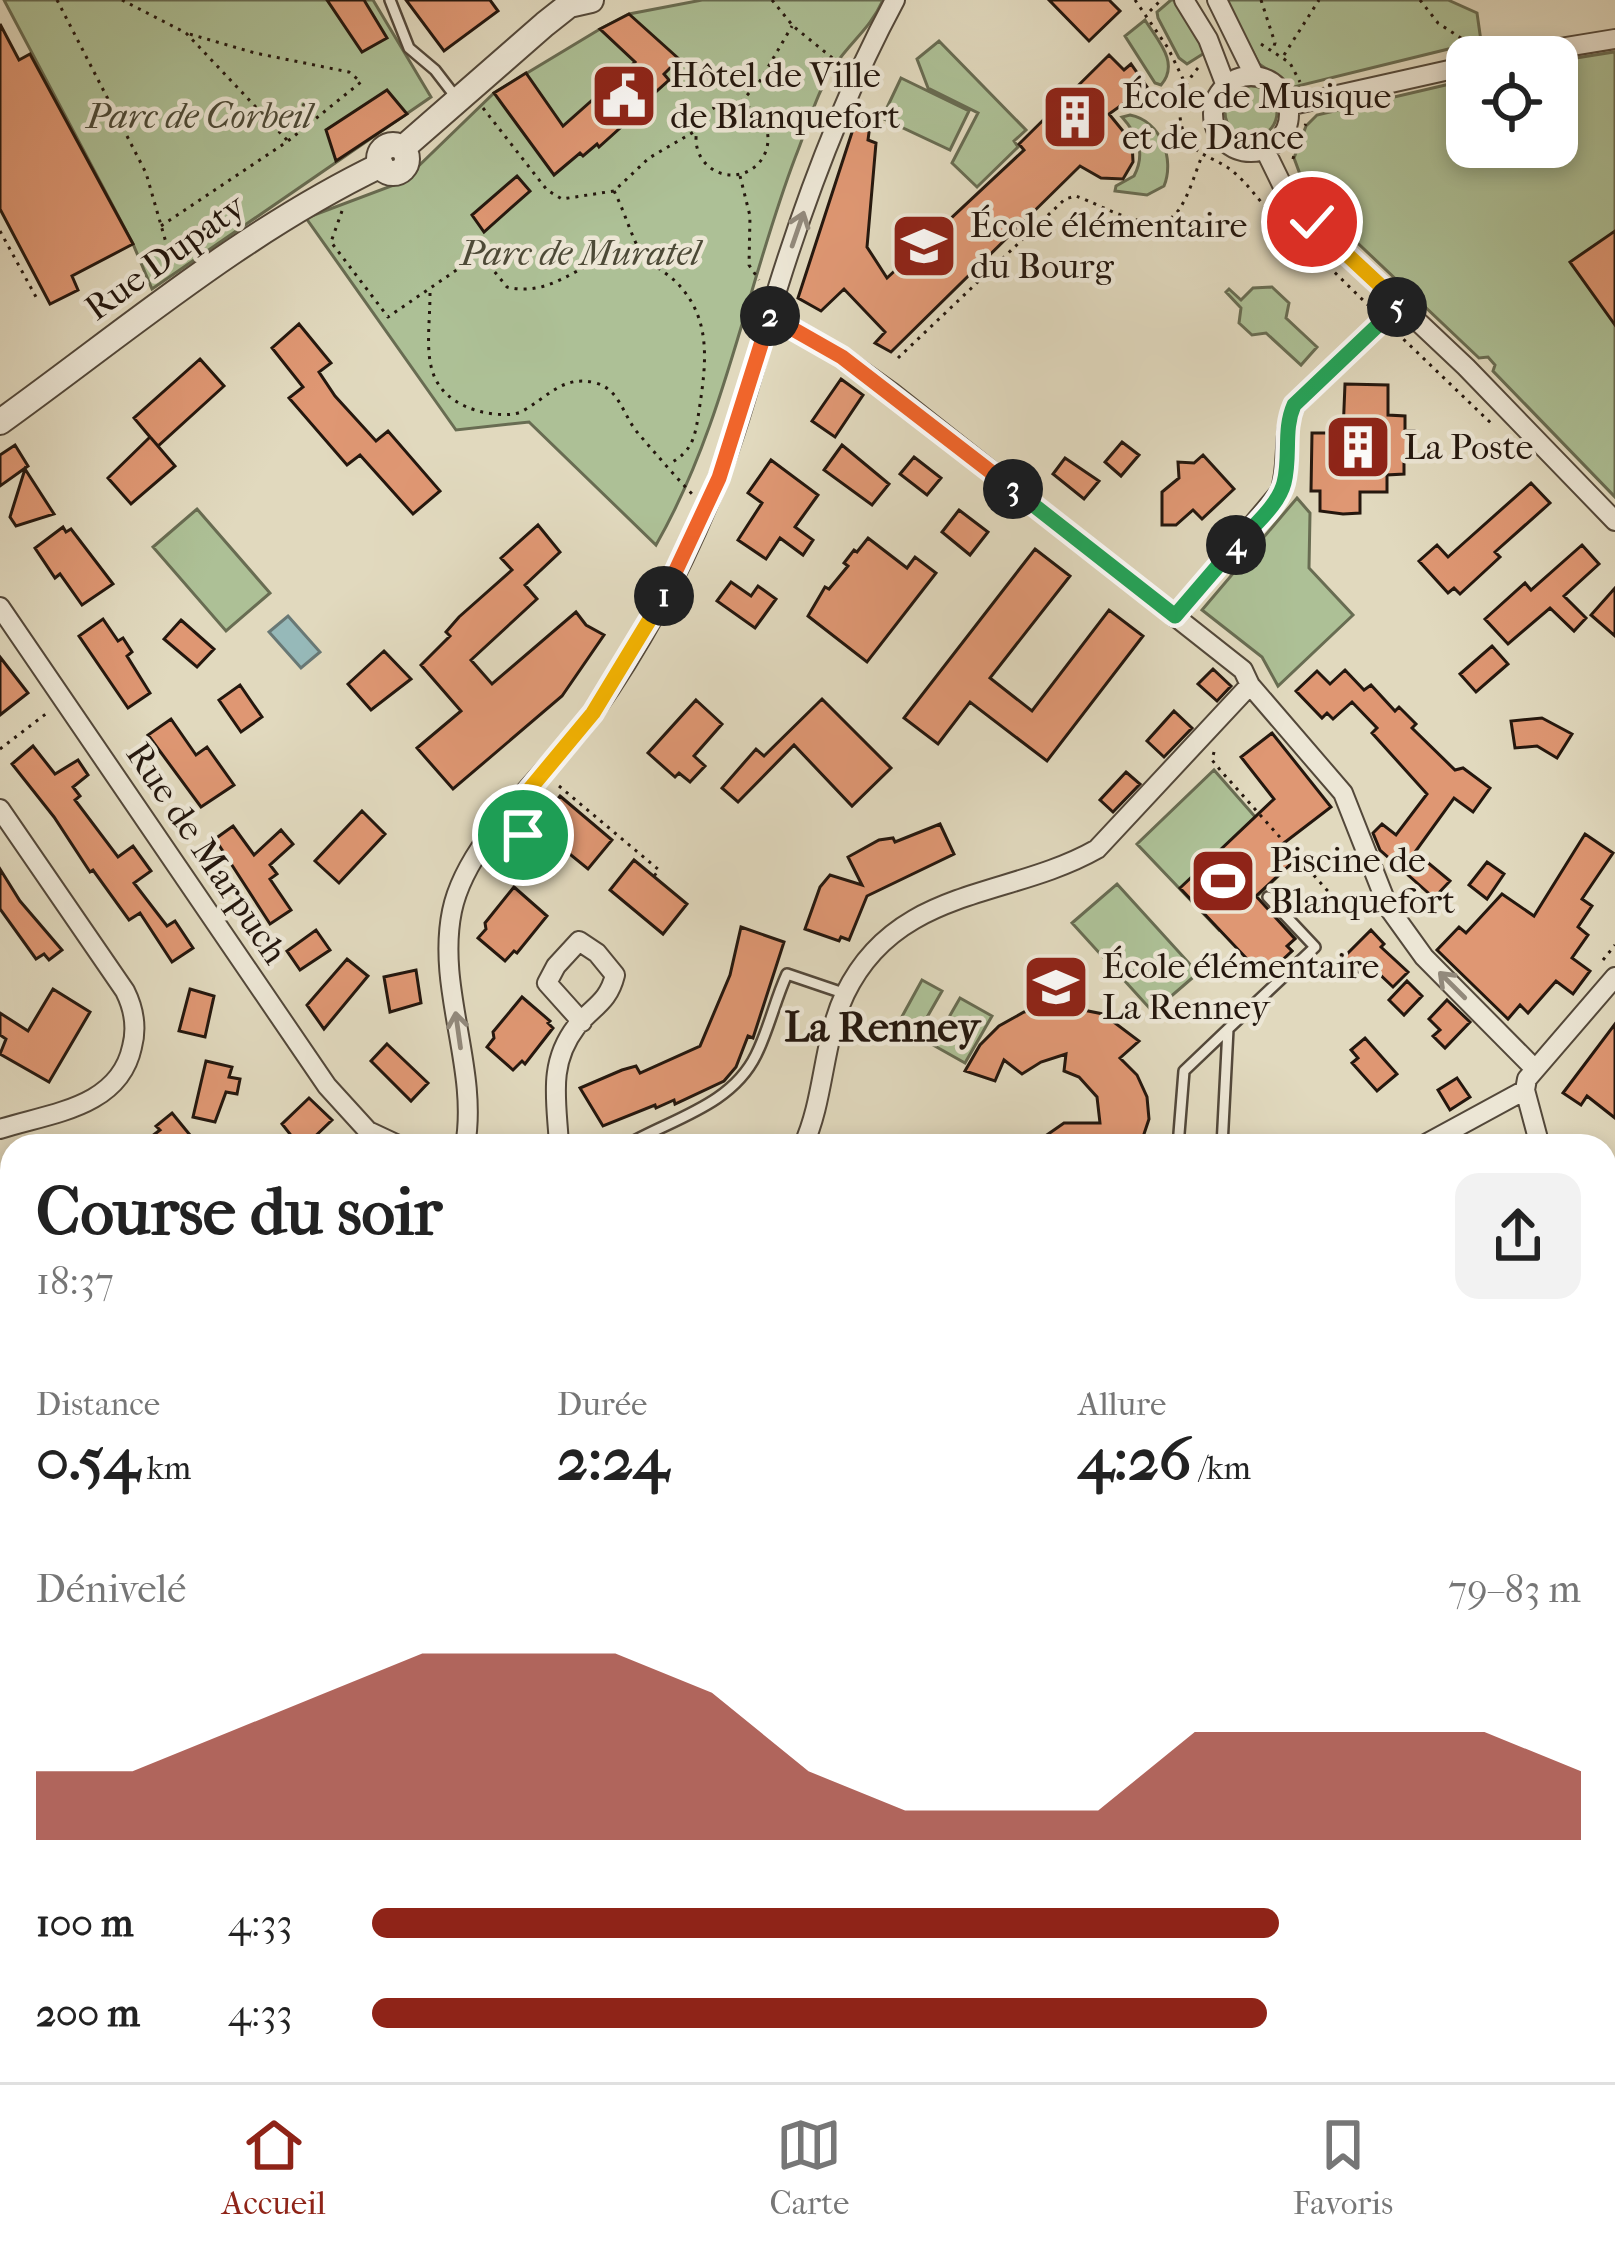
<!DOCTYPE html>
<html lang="fr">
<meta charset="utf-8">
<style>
:root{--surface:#fff;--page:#f2f2f2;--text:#222;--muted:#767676;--line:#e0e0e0;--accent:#8f2418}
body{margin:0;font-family:"IM FELL French Canon",serif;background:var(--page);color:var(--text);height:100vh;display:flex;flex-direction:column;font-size:45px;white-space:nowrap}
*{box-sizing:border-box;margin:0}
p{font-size:39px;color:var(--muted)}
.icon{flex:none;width:66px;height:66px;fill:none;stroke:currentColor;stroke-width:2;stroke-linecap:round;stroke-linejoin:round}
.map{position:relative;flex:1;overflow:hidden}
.side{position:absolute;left:0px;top:1134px;width:1617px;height:948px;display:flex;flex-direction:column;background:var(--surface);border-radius:36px 36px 0 0;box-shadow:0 6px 18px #0003}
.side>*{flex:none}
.buttons{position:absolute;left:1446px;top:36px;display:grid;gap:24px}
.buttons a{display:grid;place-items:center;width:132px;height:132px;border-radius:24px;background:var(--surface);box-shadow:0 6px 18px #0003;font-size:60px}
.pin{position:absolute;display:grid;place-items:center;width:102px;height:102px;color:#fff;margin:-51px;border:6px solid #fff;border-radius:50%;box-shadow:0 3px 12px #0007}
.km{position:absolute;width:60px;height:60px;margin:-30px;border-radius:50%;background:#222;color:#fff;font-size:33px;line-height:60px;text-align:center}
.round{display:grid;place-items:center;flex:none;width:126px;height:126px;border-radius:24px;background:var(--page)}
.summary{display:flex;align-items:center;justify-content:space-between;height:204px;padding:0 36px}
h1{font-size:66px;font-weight:700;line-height:90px}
.metrics{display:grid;grid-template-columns:repeat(3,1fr);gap:18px;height:204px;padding:12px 36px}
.metrics div{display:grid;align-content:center}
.metrics b{font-size:60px;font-weight:700}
.metrics small{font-size:33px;font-weight:400}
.metrics p{font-size:33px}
.chart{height:336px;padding:24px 36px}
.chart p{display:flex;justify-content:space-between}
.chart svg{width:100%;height:216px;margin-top:12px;fill:var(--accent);opacity:.7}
ul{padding:0 36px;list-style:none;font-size:39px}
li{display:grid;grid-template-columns:192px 144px 1fr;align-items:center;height:90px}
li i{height:30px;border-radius:15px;background:var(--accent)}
.tabs{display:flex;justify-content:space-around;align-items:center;height:168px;border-top:3px solid var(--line);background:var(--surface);font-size:33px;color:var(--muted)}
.tabs a{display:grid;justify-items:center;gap:6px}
.tabs .selected{color:var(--accent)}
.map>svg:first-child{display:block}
</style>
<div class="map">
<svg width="1615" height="2082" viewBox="0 0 1615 2082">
<rect width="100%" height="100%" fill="#e1d9be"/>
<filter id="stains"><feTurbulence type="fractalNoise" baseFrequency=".00167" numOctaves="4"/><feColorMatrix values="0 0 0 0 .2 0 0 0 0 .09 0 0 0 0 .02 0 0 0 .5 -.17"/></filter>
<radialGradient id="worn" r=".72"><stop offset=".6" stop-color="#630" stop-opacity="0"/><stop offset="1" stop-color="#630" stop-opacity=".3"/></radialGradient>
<path fill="#adc096" stroke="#686c52" stroke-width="3" d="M4 0H373L431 97 152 289 133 244Z
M702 0H883C870 29 852 40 835 65 817 90 807 129 795 158 746 287 725 424 656 545L529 422 456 430 306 218 402 182 494 93 600 29 629 14Z
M1171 0H1177L1206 52 1187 64 1179 58 1158 18 1157 12Z
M1226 0H1448L1477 13 1481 41 1294 87 1259 64Z
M1145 20C1158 41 1180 63 1161 85L1155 83 1125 36Z
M939 41 1026 130 1014 141 1018 147 977 187 952 163 978 113 928 88 917 59Z
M1614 52 1615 54V497L1493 371 1495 365 1488 357 1479 358 1308 196 1294 158 1306 126 1317 115 1467 80V147H1557V61Z
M901 78 969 111 950 150 882 118Z
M1225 112a26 26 0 1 1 52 0a26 26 0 1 1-52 0Z
M1130 115C1161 121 1175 159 1164 186L1147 195 1115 191 1116 186 1134 176C1146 153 1138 135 1122 117Z
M1272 287 1289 303 1286 318 1317 347 1301 365 1266 333 1252 335 1239 323 1241 308 1226 292 1229 289 1241 300 1253 288Z
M1297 498 1310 513 1309 568 1353 615 1278 686 1262 657 1202 610Z
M197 509 270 593 226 631 153 547Z
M1214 770 1294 861 1251 902 1263 904 1295 938 1287 946 1292 951 1264 977 1228 937 1231 920 1219 930 1137 844Z
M1117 884 1198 973 1153 1012 1072 923Z
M922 980 942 991 918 1033 899 1022Z
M960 998 992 1016 965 1063 933 1045Z
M8 1751 12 1754V2070H282L276 2082H0V1758Z
M336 2070H438L433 2082H356Z
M563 2070H715L710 2082H576Z"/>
<path fill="#96b9b9" stroke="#687875" stroke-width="3" d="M288 616 320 652 301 668 269 632Z"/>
<path fill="#df9773" stroke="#24170e" stroke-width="3" d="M327 0H364L387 38 362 52Z
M406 0H490L498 11 444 51Z
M1049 0H1109L1120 11 1089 41Z
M629 14 679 59 664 74 669 80 648 99 650 101 599 147 597 144 583 156 580 153 554 175 494 93 526 73 563 126 635 62 600 29Z
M0 24 19 60 30 54 133 244 72 276 78 290 50 304 0 209Z
M1109 55 1124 70 1131 64 1147 87 1109 114 1132 142 1133 162 1123 179 1101 178 1080 166 891 352 875 343 885 332 844 289 821 311 798 298 856 120 870 125 868 140 876 143 867 247 887 278 1024 150 1019 144Z
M387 90 407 114 336 161 326 130Z
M517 176 530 191 484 232 472 215Z
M1615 231V325L1570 262Z
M299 324 331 363 319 372 335 396 376 441 388 431 440 491 413 514 360 455 347 465 289 398 303 387 272 348Z
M200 359 224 386 158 446 151 438 175 466 131 504 108 478 150 437 134 418Z
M841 379 863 395 835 437 812 421Z
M1345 384 1388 385V415L1405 416V431H1414L1413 460H1404V474L1387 475V492H1360V513L1343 514 1320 511V491H1311L1312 433H1343Z
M1122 442 1139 455 1121 476 1105 462Z
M15 445 28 466 0 486V455Z
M842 445 889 484 872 505 824 470Z
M1203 455 1234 489 1202 519 1193 510 1176 525H1162V492L1179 478 1178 462 1194 463Z
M914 457 941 478 927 495 900 474Z
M1065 458 1099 481 1084 499 1053 474Z
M771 460 818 495 795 527 813 540 803 555 780 538 766 559 738 540 762 503 748 493Z
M25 469 54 514 16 526 10 517Z
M1531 483 1550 503 1495 552 1500 557 1460 594 1454 588 1448 593 1419 561 1437 545 1448 557Z
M959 510 988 532 970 555 942 532Z
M538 525 560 552 525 585 537 599 471 660 492 684 576 612 586 625 604 635 562 696 453 789 417 748 461 711 421 665 450 636 446 632 459 617 512 570 501 558Z
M63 527 66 532 71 529 113 584 82 605 60 574 55 578 35 548Z
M868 538 907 568 915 557 936 573 867 662 808 616 825 587 829 589 848 566 844 563 854 550 857 552Z
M1582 545 1599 564 1564 596 1586 618 1574 631 1550 608 1508 644 1485 619 1525 583 1531 590Z
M1035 549 1070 576 990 678 1032 711 1109 610 1143 636 1047 761 970 702 938 744 904 718Z
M731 582 751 596 758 586 776 599 755 628 717 601Z
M1615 588V636L1591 615Z
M103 619 118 641 123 638 132 652 127 656 150 693 128 708 79 636Z
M181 620 214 649 197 667 164 639Z
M1492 646 1508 664 1476 692 1460 674Z
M384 651 411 679 371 710 348 684Z
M0 657 28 693 0 715Z
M1213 669 1231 686 1217 701 1198 684Z
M1345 670 1364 690 1371 685 1395 711 1399 707 1416 724 1412 728 1455 770 1463 768 1490 788 1473 812 1454 798 1415 852 1450 881 1434 898 1380 850 1373 833 1382 824 1396 835 1427 794 1372 733 1377 728 1352 702 1333 719 1327 713 1322 718 1296 691 1317 671 1330 684Z
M240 685 262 717 241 732 219 700Z
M822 699 891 768 852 806 794 745 738 802 722 788 756 749 764 756Z
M696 700 722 724 694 756 705 766 690 782 679 773 675 777 648 753Z
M1174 711 1192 728 1164 757 1147 741Z
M1542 718 1572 734 1557 758 1537 746 1515 748 1511 721Z
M171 719 196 755 207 747 234 785 201 807 148 735Z
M1272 733 1331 807 1280 846 1294 861 1256 896 1295 939 1287 946 1292 951 1264 977 1180 888 1274 799 1241 757Z
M33 746 55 774 78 760 88 775 73 787 80 796 75 800 118 857 133 846 151 871 134 883 167 926 175 921 193 948 172 962 140 913 129 920 93 870 90 872 54 817 12 764Z
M1126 772 1140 784 1113 812 1100 800Z
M560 796 612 840 588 869 550 838 549 826H535Z
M362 811 385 834 339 883 315 861Z
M940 824 954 854 867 896 849 940 841 937 839 941 805 929 820 887 830 875 862 885 848 857 879 840 893 838 895 842Z
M233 826 254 855 281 830 293 844 270 865 277 874 270 879 291 910 270 924 215 839Z
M1585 834 1613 853 1582 899 1592 906 1578 927 1588 935 1572 958 1590 971 1573 994 1556 981 1528 1013 1520 1005 1508 1019 1437 950 1459 927 1466 933 1502 894 1534 916Z
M634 860 687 904 663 934 610 890Z
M1487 862 1504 874 1487 899 1469 885Z
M0 869 20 901 62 950 49 960 44 954 36 959 0 909Z
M514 887 547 916 517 953 514 951 505 961 478 938 486 929 485 923Z
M741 927 784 942 753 1038 748 1036 736 1067 724 1081 675 1104 674 1100 656 1108 655 1105 603 1126 580 1088 622 1070 636 1066 640 1073 700 1046 730 975Z
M316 930 330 950 300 970 287 951Z
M1371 930 1384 944 1381 947 1408 972 1393 987 1374 969 1365 979 1343 958Z
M347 959 368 976 324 1029 307 1005Z
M416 970 421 1003 390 1012 384 977Z
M1407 981 1422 996 1404 1015 1389 1000Z
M53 989 90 1012 49 1082 0 1054 6 1039 0 1035V1013L28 1031Z
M190 989 214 996 205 1037 179 1031Z
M522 997 550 1021 548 1023 553 1028 525 1064 522 1061 513 1070 487 1047 494 1038 493 1032Z
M1447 1000 1470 1022 1445 1048 1433 1036 1440 1030 1429 1019Z
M1058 1005 1103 1014 1139 1041 1120 1058 1137 1075 1147 1097 1149 1119 1140 1146H1031L1064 1123H1100L1097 1097 1079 1077 1064 1071 1066 1054 1041 1062 1022 1074 1004 1060 995 1081 965 1071 980 1045 999 1026 1024 1012Z
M1615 1024V1118L1587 1096 1581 1105 1563 1093Z
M1365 1038 1397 1074 1377 1091 1352 1063 1358 1058 1351 1050Z
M387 1044 428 1083 411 1101 371 1061Z
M206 1061 232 1067 229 1077 240 1079 237 1094 226 1092 215 1122 193 1117Z
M1457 1078 1470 1097 1450 1110 1438 1090Z
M309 1098 332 1120 305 1146H277L290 1134 282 1124Z
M172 1113 199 1146H139L160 1130 156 1126Z"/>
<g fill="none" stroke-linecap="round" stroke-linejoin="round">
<defs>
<path id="service" d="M390 0 409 48 435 70 455 96
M504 820 530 840 543 833
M625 1146C671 1119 731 1106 756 1055 769 1029 775 1000 787 974L846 994
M1178 1146 1184 1071 1228 1029
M1222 1146 1228 1029 1315 947 1268 897"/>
<path id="minor" d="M1184 0 1208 39 1226 86
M1217 0 1254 75
M1505 57 1615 39
M1213 114a38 38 0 1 1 76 0a38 38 0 1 1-76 0Z
M1288 106 1467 66
M1265 150 1290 201 1466 367 1615 521
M770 315 842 357 891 392 1243 670 1250 685 1343 793 1388 907 1424 957 1534 1068
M0 607 327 1086 368 1131 400 1146
M1175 617 1280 492C1290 464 1281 432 1295 405L1400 304
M0 809 125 991C134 1009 137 1028 132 1047 119 1108 50 1113 0 1129
M465 1146C479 1068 436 989 452 911 467 838 551 771 594 712 644 641 687 559 718 479 743 416 758 351 778 287 809 188 846 91 895 0
M559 1146C557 1102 547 1065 576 1027 593 1006 608 1003 615 975L597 953 579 941 556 966 547 983 582 1022
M803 1146C825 1098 822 1043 845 994 897 886 1009 899 1097 849L1250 685
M1422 1146 1525 1090
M1540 1146 1525 1090 1527 1079 1615 977
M1605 1276H1615
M0 1484 12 1478
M1605 1706 1615 1701
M821 2070 839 2082
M1129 2070 1134 2082
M728 2082 733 2070
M1373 2082 1378 2070"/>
<path id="tertiary" d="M379 159a14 14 0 1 1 28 0a14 14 0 1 1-28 0Z
M403 148 545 24 569 5 591 0
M0 422C125 332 242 232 381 165
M0 1718 12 1708"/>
<path id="secondary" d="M0 1346 12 1350
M1605 2057 1615 2062"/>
</defs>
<use href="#service" stroke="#53483a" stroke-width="14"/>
<use href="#minor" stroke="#53483a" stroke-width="22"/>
<use href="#tertiary" stroke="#53483a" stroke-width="28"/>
<use href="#secondary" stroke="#24170e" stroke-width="32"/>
<path stroke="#24170e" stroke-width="3" stroke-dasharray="3 6" stroke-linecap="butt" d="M57 0 146 173 173 267
M122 0 186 33 287 140
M772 0 793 26 841 65
M1135 0 1168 48 1184 81
M1261 0 1275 43 1273 49
M1420 0 1438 23 1473 46
M1150 11 1161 0
M1261 44 1290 63 1300 82
M1284 55 1319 0
M1198 68C1177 91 1171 129 1198 151 1208 158 1221 162 1231 170 1248 183 1260 203 1276 218
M741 102 760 81 792 26
M696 139a36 36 0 1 1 72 0a36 36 0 1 1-72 0Z
M483 108 547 190 562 199 614 191 649 158 697 130
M1293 159 1299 134 1306 124
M740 176 750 216 749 265 759 280
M614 191C624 210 630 233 640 251 647 263 665 271 675 281 713 318 706 364 699 411 695 437 693 451 669 464
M342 211 331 242 388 317 477 256 481 255 507 287C549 297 573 268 610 256 619 253 631 252 640 250
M1277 216 1368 305
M161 226 288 141 361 82 349 72 255 53 186 33
M0 231 36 297
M430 293C430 344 416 390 475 410 487 414 509 417 521 412 547 398 563 374 596 383 620 390 623 415 637 432 655 453 674 475 693 495
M1397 333 1494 426
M898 358 1065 199 1076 196C1102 205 1157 240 1178 211 1189 196 1195 173 1202 156
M0 749 47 713
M1214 752 1212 760 1221 771 1351 917 1365 904
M559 786 659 870 654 876
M1603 960 1615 945
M0 1750 12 1740"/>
<use href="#service" stroke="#ece6d5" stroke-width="9"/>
<use href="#minor" stroke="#ece6d5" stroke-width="18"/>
<use href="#tertiary" stroke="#ece6d5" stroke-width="24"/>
<use href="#secondary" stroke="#ece6d5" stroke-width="27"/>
</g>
<defs><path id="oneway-shaft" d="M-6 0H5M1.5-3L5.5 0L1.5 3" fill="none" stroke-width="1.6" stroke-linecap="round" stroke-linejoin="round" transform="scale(3)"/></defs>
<g stroke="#92897b">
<use href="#oneway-shaft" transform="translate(798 229) rotate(-71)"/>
<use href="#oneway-shaft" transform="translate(1452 985) rotate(-135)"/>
<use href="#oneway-shaft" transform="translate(458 1030) rotate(-98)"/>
</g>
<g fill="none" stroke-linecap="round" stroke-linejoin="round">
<defs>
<path id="split-1" d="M523 835 504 820 593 713 664 596"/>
<path id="split-2" d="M664 596 719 478 770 316"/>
<path id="split-3" d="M770 316 842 357 1013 489"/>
<path id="split-4" d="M1013 489 1175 616 1236 545"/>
<path id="split-5" d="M1236 545C1252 527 1278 506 1284 483 1291 456 1283 430 1294 405L1397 307"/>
<path id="split-6" d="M1312 222 1400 304 1397 307"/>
</defs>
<use href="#split-1" stroke="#fff" stroke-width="24"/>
<use href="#split-2" stroke="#fff" stroke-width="24"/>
<use href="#split-3" stroke="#fff" stroke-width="24"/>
<use href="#split-4" stroke="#fff" stroke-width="24"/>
<use href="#split-5" stroke="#fff" stroke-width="24"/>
<use href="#split-6" stroke="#fff" stroke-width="24"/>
<use href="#split-1" stroke="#f5b400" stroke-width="15"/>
<use href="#split-2" stroke="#f0652b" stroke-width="15"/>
<use href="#split-3" stroke="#f0652b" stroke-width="15"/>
<use href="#split-4" stroke="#22a559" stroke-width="15"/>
<use href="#split-5" stroke="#22a559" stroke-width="15"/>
<use href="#split-6" stroke="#f5b400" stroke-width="15"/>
</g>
<defs>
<symbol id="civic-square" viewBox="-11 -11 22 22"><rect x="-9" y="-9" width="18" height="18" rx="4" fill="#8f2418" stroke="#ece6d5"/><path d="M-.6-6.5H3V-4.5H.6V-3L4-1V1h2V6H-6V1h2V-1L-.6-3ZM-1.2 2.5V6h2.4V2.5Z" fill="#fff"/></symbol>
<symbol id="building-square" viewBox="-11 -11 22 22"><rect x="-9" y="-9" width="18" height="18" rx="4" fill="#8f2418" stroke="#ece6d5"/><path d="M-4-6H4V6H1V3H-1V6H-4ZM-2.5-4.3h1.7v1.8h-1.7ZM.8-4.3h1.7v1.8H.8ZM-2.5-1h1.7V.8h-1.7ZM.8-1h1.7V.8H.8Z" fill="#fff"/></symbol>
<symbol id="school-square" viewBox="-11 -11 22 22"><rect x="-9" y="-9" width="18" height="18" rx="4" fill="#8f2418" stroke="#ece6d5"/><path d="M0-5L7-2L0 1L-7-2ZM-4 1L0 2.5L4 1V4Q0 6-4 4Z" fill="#fff"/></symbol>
<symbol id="stadium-square" viewBox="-11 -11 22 22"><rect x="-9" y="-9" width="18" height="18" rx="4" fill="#8f2418" stroke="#ece6d5"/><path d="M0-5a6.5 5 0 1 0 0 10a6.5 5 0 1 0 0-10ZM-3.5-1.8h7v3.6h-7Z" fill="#fff"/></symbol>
</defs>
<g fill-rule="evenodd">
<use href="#civic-square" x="586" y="58" width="76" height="76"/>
<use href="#building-square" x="1037" y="79" width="76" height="76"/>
<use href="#school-square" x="886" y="208" width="76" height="76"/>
<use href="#building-square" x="1320" y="409" width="76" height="76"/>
<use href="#stadium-square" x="1185" y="843" width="76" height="76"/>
<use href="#school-square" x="1018" y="949" width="76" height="76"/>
</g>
<g text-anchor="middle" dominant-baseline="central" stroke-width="9" stroke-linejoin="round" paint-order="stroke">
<g font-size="36" fill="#24170e" stroke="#ece6d5" text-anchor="start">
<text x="670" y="75">Hôtel de Ville<tspan x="670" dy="41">de Blanquefort</tspan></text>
<text x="1122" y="96">École de Musique<tspan x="1122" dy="41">et de Dance</tspan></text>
<text x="970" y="225">École élémentaire<tspan x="970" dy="41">du Bourg</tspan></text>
<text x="1404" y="447">La Poste</text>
<text x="1270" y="860">Piscine de<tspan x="1270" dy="41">Blanquefort</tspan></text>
<text x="1102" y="966">École élémentaire<tspan x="1102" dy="41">La Renney</tspan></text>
</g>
<g font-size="36" font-style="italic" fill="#4d4a37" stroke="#ece6d5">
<text x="199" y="116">Parc de Corbeil</text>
<text x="580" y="253">Parc de Muratel</text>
</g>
<g font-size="36" fill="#24170e" stroke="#ece6d5">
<text transform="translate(165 257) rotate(-36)">Rue Dupaty</text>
<text transform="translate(207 853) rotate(56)">Rue de Marpuch</text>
</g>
<g font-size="42" font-weight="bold" fill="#24170e" stroke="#ece6d5">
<text x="882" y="1027">La Renney</text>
</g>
</g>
<rect width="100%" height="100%" filter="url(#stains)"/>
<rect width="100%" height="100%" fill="url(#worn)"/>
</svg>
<div class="buttons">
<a><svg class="icon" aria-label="locate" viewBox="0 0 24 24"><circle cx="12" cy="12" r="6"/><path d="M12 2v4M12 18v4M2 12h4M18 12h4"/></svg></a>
</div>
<div class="pin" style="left:523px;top:835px;background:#1e9e55"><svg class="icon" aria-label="arrive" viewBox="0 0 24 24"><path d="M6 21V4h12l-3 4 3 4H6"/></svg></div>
<div class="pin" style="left:1312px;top:222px;background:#d93025"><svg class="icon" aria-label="check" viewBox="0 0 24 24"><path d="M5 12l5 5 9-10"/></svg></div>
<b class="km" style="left:664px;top:596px">1</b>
<b class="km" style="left:770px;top:316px">2</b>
<b class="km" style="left:1013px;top:489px">3</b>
<b class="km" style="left:1236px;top:545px">4</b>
<b class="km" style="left:1397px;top:307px">5</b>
<section class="side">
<div class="summary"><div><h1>Course du soir</h1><p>18:37</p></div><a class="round"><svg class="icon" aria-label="share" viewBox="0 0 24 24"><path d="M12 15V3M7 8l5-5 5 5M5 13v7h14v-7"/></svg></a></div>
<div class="metrics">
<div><p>Distance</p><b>0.54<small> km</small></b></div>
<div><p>Durée</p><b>2:24</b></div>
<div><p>Allure</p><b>4:26<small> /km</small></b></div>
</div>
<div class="chart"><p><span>Dénivelé</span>79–83 m</p>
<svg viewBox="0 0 160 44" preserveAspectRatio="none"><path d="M0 44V30L10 30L20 22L30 14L40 6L50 6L60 6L70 14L80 30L90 38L100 38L110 38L120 22L130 22L140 22L150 22L160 30V44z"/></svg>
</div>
<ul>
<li><b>100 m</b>4:33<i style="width:75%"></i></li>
<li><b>200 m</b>4:33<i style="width:74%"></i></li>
</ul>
</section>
</div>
<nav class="tabs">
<a class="selected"><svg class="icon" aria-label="home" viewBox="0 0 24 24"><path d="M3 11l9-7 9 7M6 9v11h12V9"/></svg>Accueil</a>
<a><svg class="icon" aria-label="map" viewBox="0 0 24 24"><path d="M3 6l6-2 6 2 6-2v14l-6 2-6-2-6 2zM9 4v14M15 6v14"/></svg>Carte</a>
<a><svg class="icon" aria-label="saved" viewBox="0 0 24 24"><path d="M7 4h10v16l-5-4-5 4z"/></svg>Favoris</a>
</nav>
